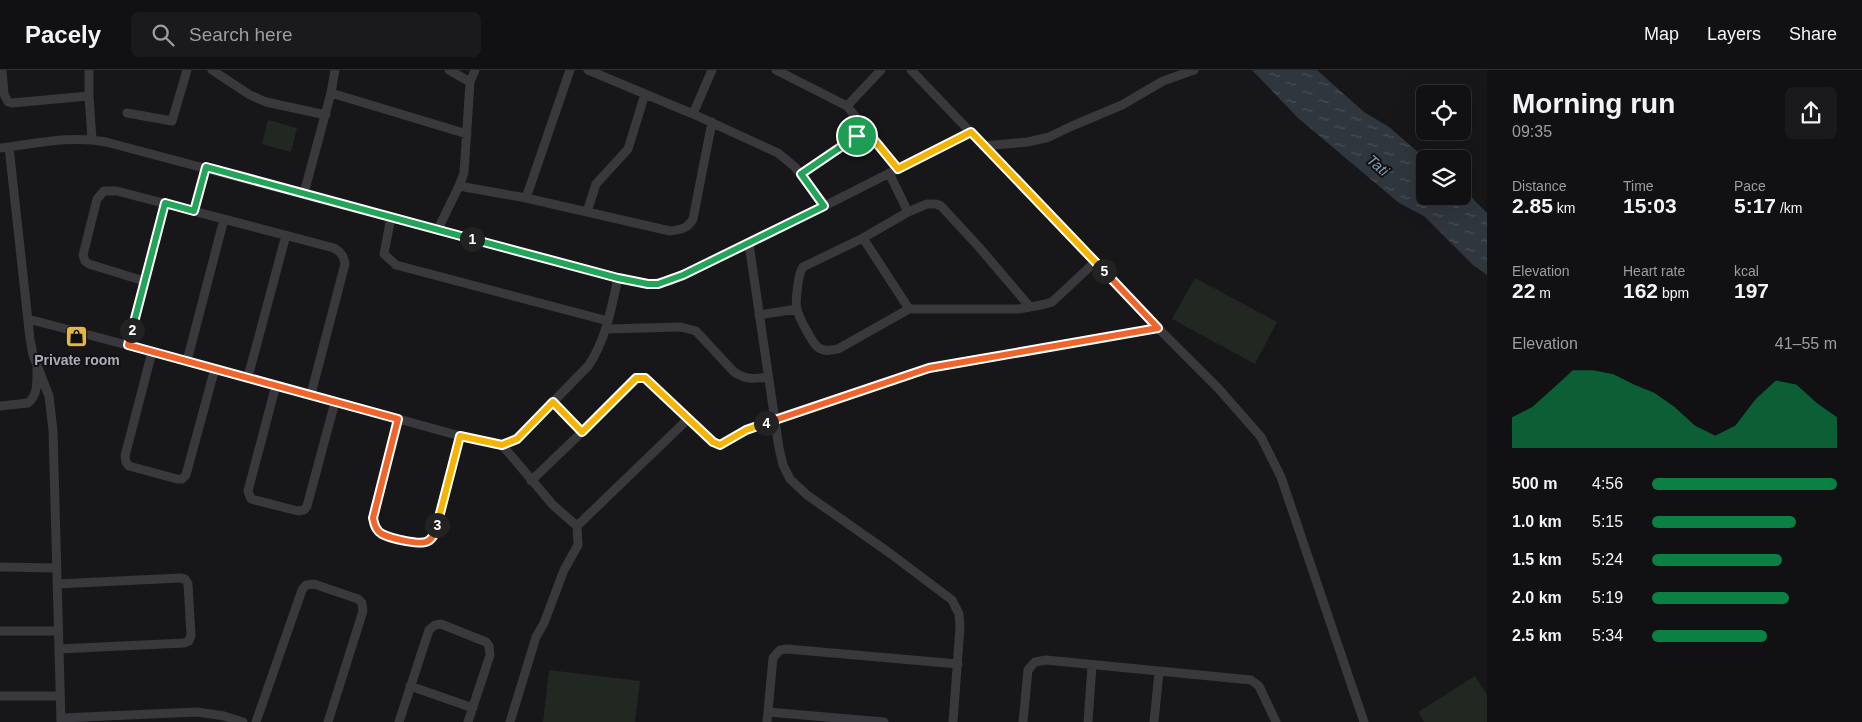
<!DOCTYPE html>
<meta charset="utf-8">
<style>
:root{--surface:#111012;--page:#1a191b;--text:#f1f3f6;--muted:#9c9d9f;--line:#303032;--accent:#0b8043}
body{margin:0;font-family:Arial,sans-serif;background:var(--page);color:var(--text);height:100vh;display:flex;flex-direction:column;font-size:19px;white-space:nowrap}
*{box-sizing:border-box;margin:0}
p{font-size:16px;color:var(--muted)}
.icon{flex:none;width:28px;height:28px;fill:none;stroke:currentColor;stroke-width:2;stroke-linecap:round;stroke-linejoin:round}
.map{position:relative;flex:1;overflow:hidden}
.sheet{display:flex;flex-direction:column;background:var(--surface);width:375px}
.sheet>*{flex:none}
.buttons{position:absolute;left:1416px;top:15px;display:grid;gap:10px}
.buttons a{display:grid;place-items:center;width:55px;height:55px;border-radius:8px;background:var(--surface);box-shadow:0 5px 20px #0002,0 0 0 1px var(--line);font-size:25px}
.pin{position:absolute;display:grid;place-items:center;width:42px;height:42px;color:#fff;margin:-21px;border:2px solid #fff;border-radius:50%;box-shadow:0 1px 5px #0007}
.km{position:absolute;width:25px;height:25px;margin:-12px;border-radius:50%;background:#222;color:#fff;font-size:14px;line-height:25px;text-align:center}
.round{display:grid;place-items:center;flex:none;width:52px;height:52px;border-radius:8px;background:var(--page)}
.head{display:flex;align-items:center;justify-content:space-between;height:85px;padding:0 25px}
h1{font-size:28px;font-weight:700;line-height:38px}
.stats{display:grid;grid-template-columns:repeat(3,1fr);gap:8px;height:85px;padding:5px 25px}
.stats div{display:grid;align-content:center}
.stats b{font-size:21px;font-weight:700}
.stats small{font-size:14px;font-weight:400}
.stats p{font-size:14px}
.chart{height:140px;padding:10px 25px}
.chart p{display:flex;justify-content:space-between}
.chart svg{width:100%;height:90px;margin-top:5px;fill:var(--accent);opacity:.7}
ul{padding:0 25px;list-style:none;font-size:16px}
li{display:grid;grid-template-columns:80px 60px 1fr;align-items:center;height:38px}
li i{height:12px;border-radius:6px;background:var(--accent)}
header{display:flex;align-items:center;gap:30px;box-sizing:border-box;height:70px;padding:0 25px;background:var(--surface);border-bottom:1px solid var(--line)}
header strong{font-size:24px}
nav{display:flex;gap:28px;margin-inline-start:auto;font-size:18px}
.search{width:350px;height:45px;background:var(--page);display:flex;align-items:center;gap:12px;box-sizing:border-box;padding:0 18px;border-radius:8px;color:var(--muted);font-size:19px}
main{display:flex;flex:1;min-height:0}
.map>svg:first-child{display:block}
</style>
<header>
<strong>Pacely</strong>
<div class="search"><svg class="icon" aria-label="search" viewBox="0 0 24 24"><circle cx="10" cy="10" r="6"/><path d="M15 15l6 6"/></svg>Search here</div>
<nav><a>Map</a><a>Layers</a><a>Share</a></nav>
</header>
<main>
<div class="map">
<svg width="1487" height="652" viewBox="0 0 1487 652">
<defs>
<pattern id="water-ripples" width="26" height="14" patternUnits="userSpaceOnUse" patternTransform="scale(1.25)"><rect width="26" height="14" fill="#30363d"/><path d="M2 4q2-2 4 0t4 0M15 11q2-2 4 0t4 0" fill="none" stroke="#4b5057"/></pattern>
</defs>
<rect width="100%" height="100%" fill="#171618"/>
<path fill="#212822" d="M268 50 297 58 291 82 262 74Z
M1195 208 1277 252 1255 294 1172 249Z
M549 600 640 611 635 652H543Z
M1475 606 1487 625V652H1424L1418 642Z"/>
<path fill="url(#water-ripples)" d="M1252 0H1317L1364 42 1389 57 1426 89H1425V126H1462L1463 119 1487 143V205L1473 195 1424 146 1399 133 1298 48Z"/>
<g fill="none" stroke-linecap="round" stroke-linejoin="round">
<path stroke="#38383d" stroke-width="9" d="M2 0 4 24 8 32 12 33 89 26 92 69
M212 0 250 25 266 32 326 45
M449 0 470 12
M588 0 693 44 778 83 795 97 824 136
M776 0 847 36 897 99
M911 0 1158 258 1218 318 1261 367 1281 407 1364 652
M331 23 467 64
M89 26V0
M847 36 881 0
M127 43 172 51 187 0
M693 44 712 0
M983 76 1028 72 1049 67 1072 56 1122 35 1163 11 1194 0
M9 77 30 269 33 285 49 326 53 361 61 652
M0 78C35 74 71 65 106 72L618 208 648 214 670 211 749 174 971 62
M889 103 908 142
M801 104 866 59
M459 116 526 128 670 161C681 160 688 158 693 149L712 52
M304 123 331 23 335 0
M526 128 570 0
M194 141 206 97
M587 142 596 114 628 79 645 24
M391 147 384 184 396 195 608 251
M438 159 459 116 464 103 470 12 475 0
M863 168 909 239
M749 174 779 378 783 395 790 409 807 425 891 484 952 530 959 544 960 557 953 652
M144 211 89 194 85 191 83 185 97 129 104 121H117L334 178C341 182 344 186 345 194L311 324
M1030 237 978 176 941 136 936 134H927L908 142 863 168 803 197C798 203 795 233 797 240 799 247 813 275 819 278 825 282 832 280 838 279L909 239H1018C1030 237 1041 236 1052 232L1095 192
M759 245 797 239
M28 249 215 298 460 366 502 375 517 369 589 295C606 269 611 239 618 208
M606 259 681 257 696 261 734 302C746 310 755 309 768 307
M128 275 165 133
M152 282 125 386 126 392 129 396 177 409H182L186 405 215 298
M187 291 224 149
M248 307 286 165
M276 315 248 421 251 429 298 441 304 440 307 436 335 332
M553 332 582 362
M0 336 28 333C38 325 37 312 37 299
M398 349 373 448 375 457 381 464 417 474 428 471 434 465 460 366
M502 375 553 435 577 456 578 475 564 500 544 553 536 567 510 652
M531 411 637 309 645 308 713 372 720 375 746 361 775 349 929 298 1158 258
M577 456 688 349
M0 497 56 498
M57 514 180 508 185 509 188 514 191 565 189 571 184 573 59 579
M0 561H58
M410 616 473 638
M0 626H60
M768 642 884 652
M61 648 197 642 224 646 243 652
M256 652 302 520 306 515 314 514 358 529 362 533 363 541 328 652
M399 652 429 560 435 555 441 554 486 572 489 576 490 585 468 652
M767 652 773 588 780 580 787 579 958 594
M1023 652 1028 600 1035 592 1046 590 1251 610 1259 616 1276 652
M1088 652 1092 595
M1154 652 1159 602"/>
</g>
<g fill="none" stroke-linecap="round" stroke-linejoin="round">
<defs>
<path id="split-1" d="M472 169 618 208 648 214H658L683 205 824 136 801 104 857 66"/>
<path id="split-2" d="M132 260 165 133 194 141 206 97 472 169"/>
<path id="split-3" d="M132 260 128 275 398 349 373 448C374 454 376 461 382 464 390 468 420 476 428 471 434 468 435 461 437 455"/>
<path id="split-4" d="M437 455 460 366 502 375 517 369 553 332 582 362 636 308H645L713 372 720 375 746 360 766 353"/>
<path id="split-5" d="M766 353 929 298 1158 258 1104 201"/>
<path id="split-6" d="M857 66 866 60 898 99 971 62 1104 201"/>
</defs>
<use href="#split-1" stroke="#fff" stroke-width="10"/>
<use href="#split-2" stroke="#fff" stroke-width="10"/>
<use href="#split-3" stroke="#fff" stroke-width="10"/>
<use href="#split-4" stroke="#fff" stroke-width="10"/>
<use href="#split-5" stroke="#fff" stroke-width="10"/>
<use href="#split-6" stroke="#fff" stroke-width="10"/>
<use href="#split-1" stroke="#22a559" stroke-width="6"/>
<use href="#split-2" stroke="#22a559" stroke-width="6"/>
<use href="#split-3" stroke="#f0652b" stroke-width="6"/>
<use href="#split-4" stroke="#f5b400" stroke-width="6"/>
<use href="#split-5" stroke="#f0652b" stroke-width="6"/>
<use href="#split-6" stroke="#f5b400" stroke-width="6"/>
</g>
<defs>
<symbol id="shop-square" viewBox="-11 -11 22 22"><rect x="-9" y="-9" width="18" height="18" rx="4" fill="#e3b744" stroke="#121113"/><path d="M-5-2.5h2.3a2.7 3.5 0 0 1 5.4 0H5L5.5 6h-11ZM-1.5-2.5h3a1.5 2.3 0 0 0-3 0Z" fill="#111"/></symbol>
</defs>
<g fill-rule="evenodd">
<use href="#shop-square" x="64" y="254" width="25" height="25"/>
</g>
<g text-anchor="middle" dominant-baseline="central" stroke-width="4" stroke-linejoin="round" paint-order="stroke">
<g font-size="14" font-weight="bold" fill="#aaadb7" stroke="#121113">
<text x="77" y="290">Private room</text>
</g>
<g font-size="15" font-style="italic" fill="#8498af" stroke="#121113">
<text transform="translate(1378 95) rotate(41)">Tati</text>
</g>
</g>
</svg>
<div class="buttons">
<a><svg class="icon" aria-label="locate" viewBox="0 0 24 24"><circle cx="12" cy="12" r="6"/><path d="M12 2v4M12 18v4M2 12h4M18 12h4"/></svg></a>
<a><svg class="icon" aria-label="layers" viewBox="0 0 24 24"><path d="M12 4l9 5-9 5-9-5zM3 14l9 5 9-5"/></svg></a>
</div>
<div class="pin" style="left:857px;top:66px;background:#1e9e55"><svg class="icon" aria-label="arrive" viewBox="0 0 24 24"><path d="M6 21V4h12l-3 4 3 4H6"/></svg></div>
<b class="km" style="left:472px;top:169px">1</b>
<b class="km" style="left:132px;top:260px">2</b>
<b class="km" style="left:437px;top:455px">3</b>
<b class="km" style="left:766px;top:353px">4</b>
<b class="km" style="left:1104px;top:201px">5</b>
</div>
<section class="sheet">
<div class="head"><div><h1>Morning run</h1><p>09:35</p></div><a class="round"><svg class="icon" aria-label="share" viewBox="0 0 24 24"><path d="M12 15V3M7 8l5-5 5 5M5 13v7h14v-7"/></svg></a></div>
<div class="stats">
<div><p>Distance</p><b>2.85<small> km</small></b></div>
<div><p>Time</p><b>15:03</b></div>
<div><p>Pace</p><b>5:17<small> /km</small></b></div>
</div>
<div class="stats">
<div><p>Elevation</p><b>22<small> m</small></b></div>
<div><p>Heart rate</p><b>162<small> bpm</small></b></div>
<div><p>kcal</p><b>197</b></div>
</div>
<div class="chart"><p><span>Elevation</span>41–55 m</p>
<svg viewBox="0 0 160 44" preserveAspectRatio="none"><path d="M0 44V29L10 24L20 15L30 6L40 6L50 8L60 13L70 17L80 24L90 33L100 38L110 33L120 20L130 11L140 13L150 22L160 29V44z"/></svg>
</div>
<ul>
<li><b>500 m</b>4:56<i style="width:100%"></i></li>
<li><b>1.0 km</b>5:15<i style="width:78%"></i></li>
<li><b>1.5 km</b>5:24<i style="width:70%"></i></li>
<li><b>2.0 km</b>5:19<i style="width:74%"></i></li>
<li><b>2.5 km</b>5:34<i style="width:62%"></i></li>
</ul>
</section>
</main>
